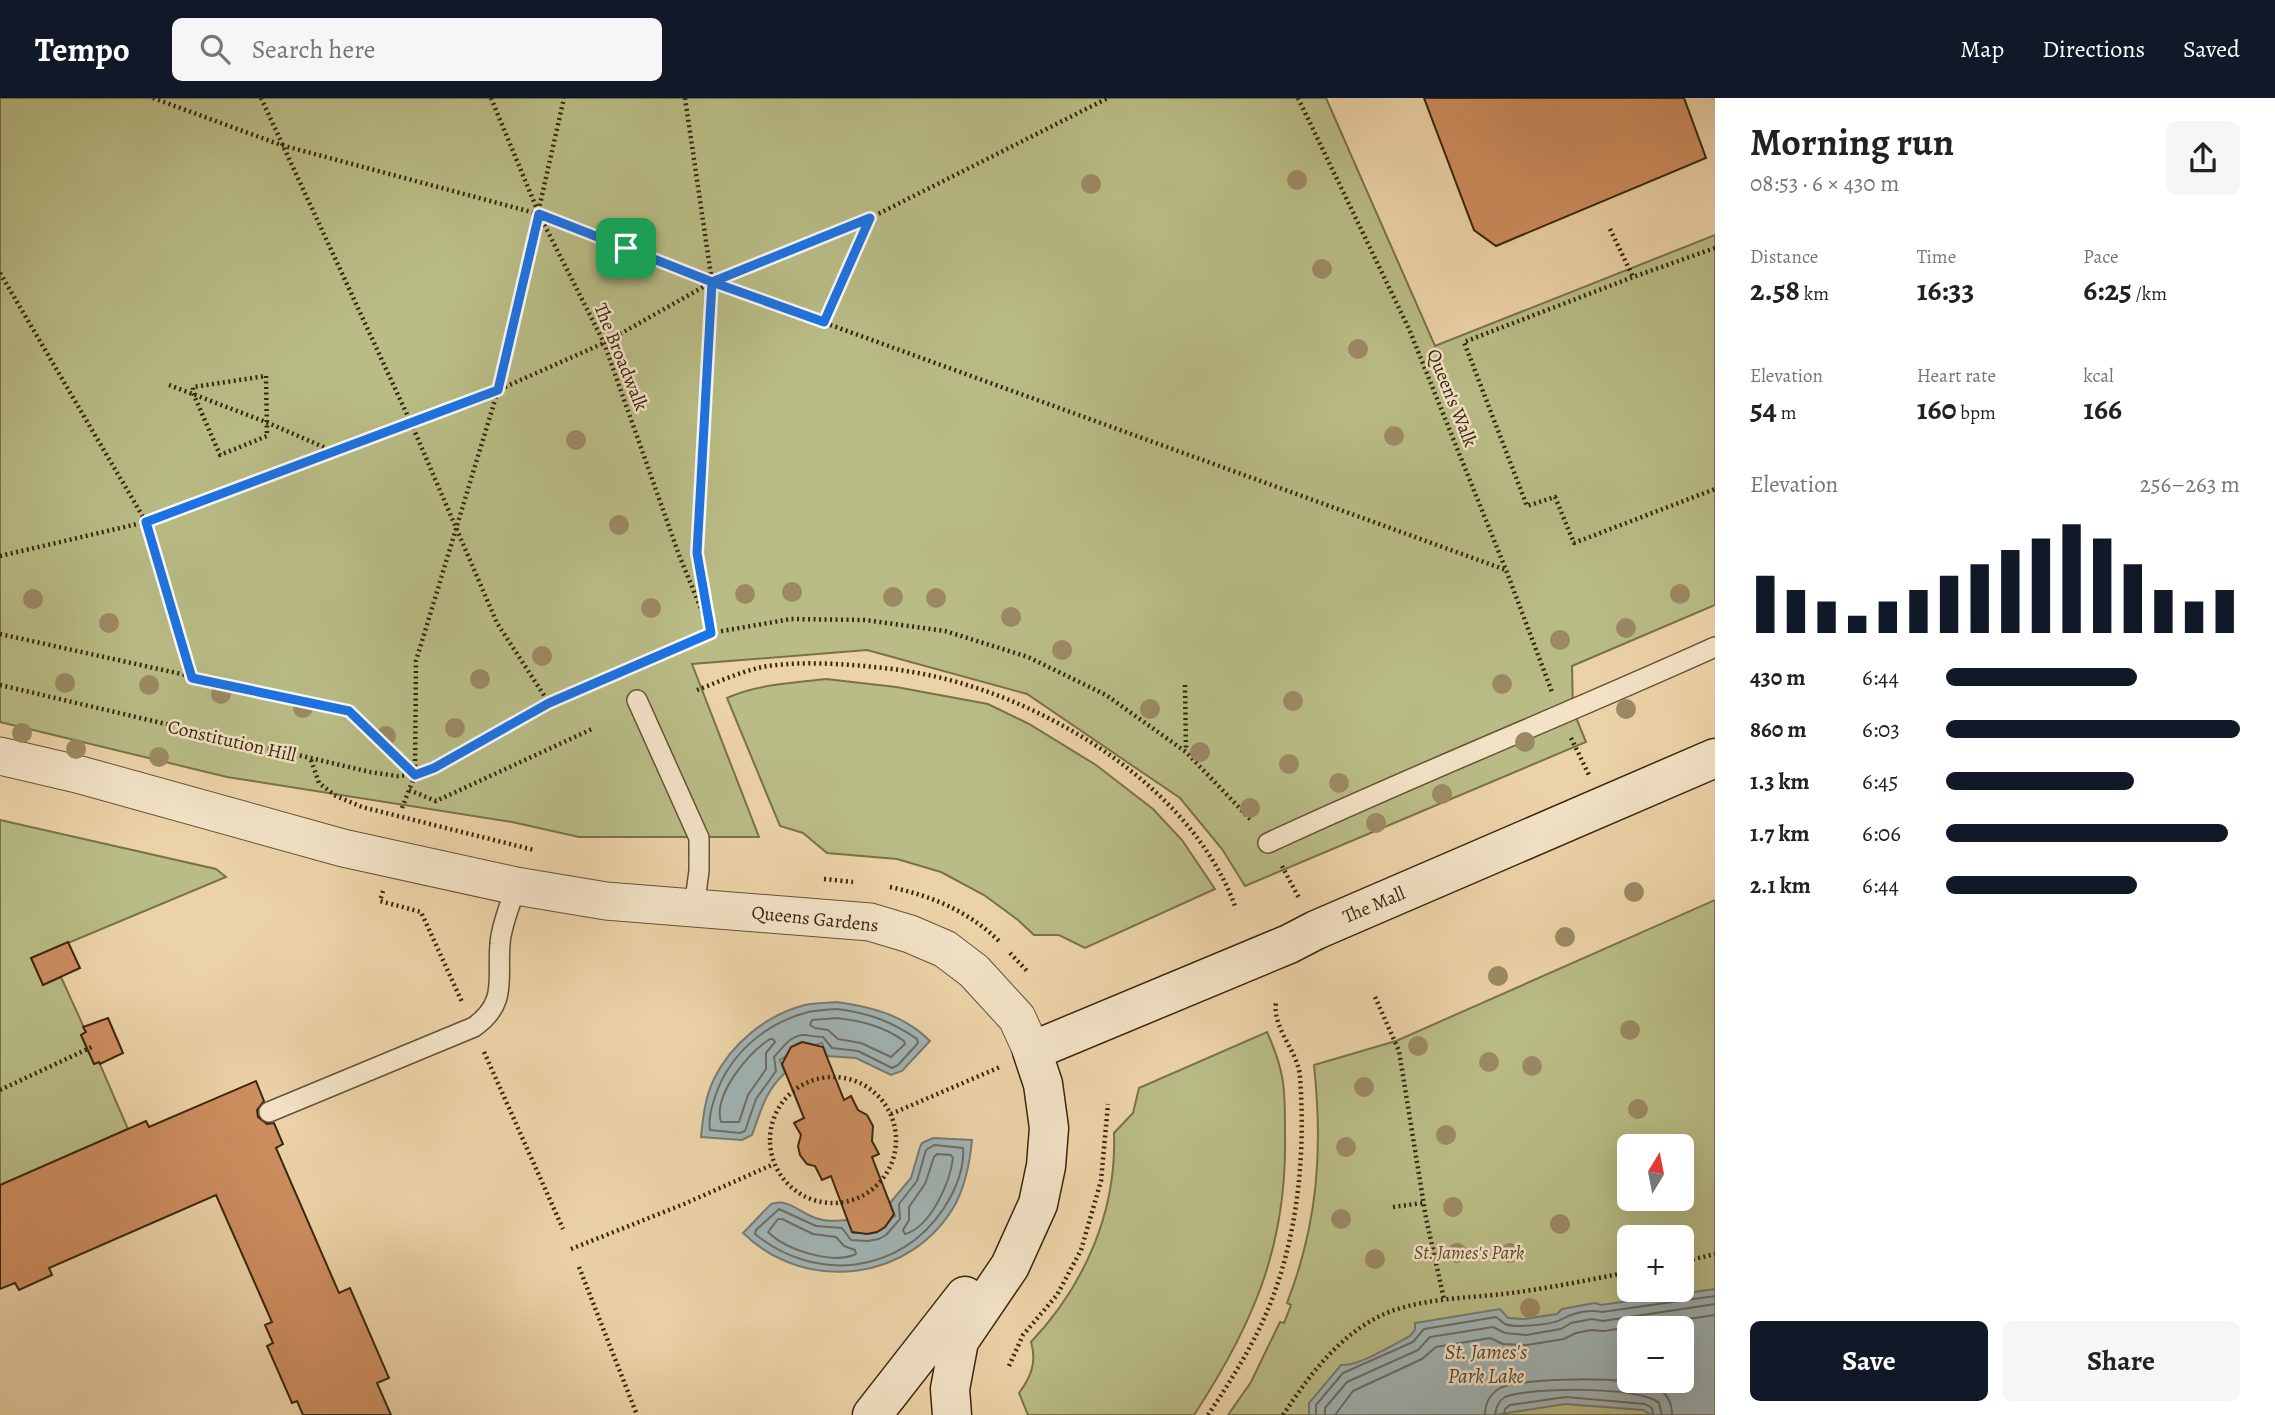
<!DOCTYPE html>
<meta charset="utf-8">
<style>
:root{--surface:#fff;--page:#f6f6f6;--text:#222;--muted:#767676;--accent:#111827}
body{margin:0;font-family:Alegreya,serif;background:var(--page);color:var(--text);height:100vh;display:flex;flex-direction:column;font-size:26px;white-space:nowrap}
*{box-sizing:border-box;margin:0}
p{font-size:23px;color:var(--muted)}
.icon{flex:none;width:38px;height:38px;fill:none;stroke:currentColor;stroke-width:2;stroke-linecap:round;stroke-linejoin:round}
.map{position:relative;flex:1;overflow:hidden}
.panel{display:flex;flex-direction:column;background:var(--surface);width:560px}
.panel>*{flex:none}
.needle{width:46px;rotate:10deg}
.fabs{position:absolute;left:1617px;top:1036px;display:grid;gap:14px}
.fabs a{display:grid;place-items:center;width:77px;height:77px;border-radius:10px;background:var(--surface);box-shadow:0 7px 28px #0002;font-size:35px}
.pin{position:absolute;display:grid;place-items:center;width:60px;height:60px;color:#fff;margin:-30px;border-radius:14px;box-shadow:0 4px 10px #0006}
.round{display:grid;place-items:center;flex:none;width:74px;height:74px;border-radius:10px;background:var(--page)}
.summary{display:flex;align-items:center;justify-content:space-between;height:119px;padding:0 35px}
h1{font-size:38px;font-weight:600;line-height:52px}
.figures{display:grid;grid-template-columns:repeat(3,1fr);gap:10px;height:119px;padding:7px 35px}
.figures div{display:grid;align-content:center}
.figures b{font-size:30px;font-weight:600}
.figures small{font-size:19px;font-weight:400}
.figures p{font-size:19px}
.chart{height:196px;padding:14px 35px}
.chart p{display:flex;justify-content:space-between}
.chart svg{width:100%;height:126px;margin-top:7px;stroke:var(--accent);stroke-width:6}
.primary-button{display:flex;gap:14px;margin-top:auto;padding:14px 35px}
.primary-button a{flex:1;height:80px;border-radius:10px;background:var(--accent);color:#fff;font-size:28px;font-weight:600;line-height:80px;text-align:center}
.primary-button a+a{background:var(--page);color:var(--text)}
ul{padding:0 35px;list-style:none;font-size:23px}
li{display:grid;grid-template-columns:112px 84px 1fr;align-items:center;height:52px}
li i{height:18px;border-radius:9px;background:var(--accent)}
header{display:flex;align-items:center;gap:42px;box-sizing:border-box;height:98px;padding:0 35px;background:var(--accent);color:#fff}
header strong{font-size:33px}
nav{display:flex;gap:38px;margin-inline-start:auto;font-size:24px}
.search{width:490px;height:63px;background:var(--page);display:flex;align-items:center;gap:18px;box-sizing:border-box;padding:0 24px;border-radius:10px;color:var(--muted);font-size:26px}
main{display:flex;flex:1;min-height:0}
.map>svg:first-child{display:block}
</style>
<header>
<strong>Tempo</strong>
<div class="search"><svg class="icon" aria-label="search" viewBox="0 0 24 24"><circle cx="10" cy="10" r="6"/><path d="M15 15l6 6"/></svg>Search here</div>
<nav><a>Map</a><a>Directions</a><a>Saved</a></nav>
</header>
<main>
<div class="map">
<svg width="1715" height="1317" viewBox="0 0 1715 1317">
<rect width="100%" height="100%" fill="#ecd3a7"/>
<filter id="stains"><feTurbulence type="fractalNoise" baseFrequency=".00286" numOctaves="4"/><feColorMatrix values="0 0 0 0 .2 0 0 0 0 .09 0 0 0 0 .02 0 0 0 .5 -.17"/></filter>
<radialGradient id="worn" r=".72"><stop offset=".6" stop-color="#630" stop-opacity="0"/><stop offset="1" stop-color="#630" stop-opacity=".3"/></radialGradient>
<path fill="#b9bc85" stroke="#7a714a" stroke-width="2" fill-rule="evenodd" d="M0 0H1326L1435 248 1715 137V507L1572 568 1573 612 1586 644 1245 788 1222 751 1180 700 1027 596 867 552 692 566 759 739H579L512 724 227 679 0 624Z
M826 581 896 589 988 606 1029 626 1096 667 1153 711 1182 742 1215 791 1085 850 1059 837H1034L1018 822 984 797 941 774 897 761 827 755 803 735 780 728 727 600C758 586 792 585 826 581Z
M0 722 216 771 226 779 32 860 43 887 61 879 86 934 81 937 94 966 99 964 128 1031 0 1087Z
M1715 802V1317H1228L1251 1284 1280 1224 1284 1225 1291 1207 1287 1205C1318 1125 1323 1052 1314 967L1396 943ZM1629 1048H1682V1101H1629ZM1629 1139H1682V1192H1629ZM1629 1230H1682V1283H1629Z
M1267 934C1286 976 1285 993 1285 1038 1287 1148 1253 1227 1194 1317H1028L1019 1295C1031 1279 1037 1264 1031 1244 1084 1188 1117 1114 1114 1035L1133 1015 1139 990Z"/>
<path fill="#a0b4b5" stroke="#777b73" stroke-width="2" fill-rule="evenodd" d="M837 904C872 909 904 917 930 943L902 973 891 977 856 960 827 958 822 945 815 947C790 938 796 955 780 962L785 975C765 993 761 1013 752 1037L742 1042 701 1039C703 1020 705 999 714 981 731 946 766 917 805 907 815 905 827 905 837 904Z
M933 1040 972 1042C970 1063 966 1085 956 1105 913 1183 807 1197 743 1135L771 1106C788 1099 802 1117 819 1121 828 1124 838 1123 848 1122L853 1135C863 1133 873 1139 882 1131 888 1127 888 1122 895 1118L890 1105 911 1080 920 1049 922 1045Z
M1715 1191V1317H1651L1643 1312 1565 1306 1495 1317H1309V1305L1341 1267C1357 1269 1395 1246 1410 1238L1415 1232V1225L1500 1211 1508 1220 1524 1221 1557 1216 1562 1211 1595 1205 1601 1207ZM1682 1230V1283H1629V1230Z"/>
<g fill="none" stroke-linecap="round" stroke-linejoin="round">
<path stroke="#6d6d62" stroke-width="2" d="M837 911C868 915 891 923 917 941L918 945 898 967 892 970 858 953 832 950 823 939C817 939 812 938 806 937 790 936 783 950 774 959L776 973 756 1001 745 1033 740 1035 710 1032C708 1020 712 1008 716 996 730 956 765 926 805 915 815 912 826 912 837 911Z
M837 920C862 923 883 928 904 943L905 946 891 959 861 945 838 941 828 932 815 930 810 927 812 922Z
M770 941H773L775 944 766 955V971L748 997 739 1024H721C713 997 748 955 770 941Z
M934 1047 963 1050C965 1070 955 1093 944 1110 900 1177 815 1185 755 1136L756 1132 779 1111 816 1128 842 1130 851 1142 868 1143 879 1141 886 1137 900 1121 899 1106 917 1083 926 1052Z
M937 1056 951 1057 953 1060C950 1084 931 1129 905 1136L903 1132 909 1122V1109L925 1086 934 1059Z
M778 1121H782L813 1136 836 1139 844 1148 855 1152 856 1156C833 1167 786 1152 768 1134Z
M1316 1317V1307L1343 1275 1413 1244 1424 1231 1496 1219C1499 1221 1502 1224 1505 1226 1513 1230 1551 1227 1560 1222 1573 1215 1586 1211 1602 1214L1715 1198
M1325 1317V1310L1347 1284 1418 1252 1430 1239 1493 1229 1505 1235 1526 1237 1561 1231 1571 1225 1592 1221 1603 1223 1715 1206
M1335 1317 1353 1293 1422 1261 1436 1249 1490 1240 1503 1246 1527 1247 1564 1241 1576 1235 1591 1232 1604 1233 1715 1217
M1485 1317C1485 1306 1490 1296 1500 1290 1524 1279 1635 1278 1657 1290 1668 1296 1672 1305 1672 1317
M1495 1317C1496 1309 1498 1303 1505 1299 1529 1289 1641 1288 1659 1305L1662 1317
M1504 1317 1505 1311 1510 1307 1566 1299 1645 1306 1652 1310 1653 1317"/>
</g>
<path fill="#cd8e60" stroke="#3a260f" stroke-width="2" d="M1424 0H1684L1706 60 1496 148 1474 132Z
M68 844 80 870 43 887 31 860Z
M108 920 123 955 100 966 99 964 94 966 81 937 86 934 83 929Z
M802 944 823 949 844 1002 851 998 858 1012 867 1017 873 1028 872 1043 879 1056 872 1059 894 1116 885 1129 877 1134 867 1136 852 1134 831 1078 822 1082 815 1068 807 1066 800 1057 798 1048 801 1037 794 1025 804 1020 782 966 791 949Z
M256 983 264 1003 257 1012 258 1019 267 1026 274 1025 283 1046 276 1050 339 1195 350 1190 389 1280 377 1285 391 1317H303L297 1303 292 1305 267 1248 273 1245 265 1227 272 1224 216 1097 49 1170 52 1177 19 1192 15 1185 0 1191V1087L146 1023 149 1029Z"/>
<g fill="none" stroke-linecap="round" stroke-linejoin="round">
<defs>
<path id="lane" d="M637 602 699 740V773L694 810
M1268 745C1416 676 1567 616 1715 549
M269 1014 474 929C508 905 497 881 500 846 501 827 511 806 516 788"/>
<path id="street" d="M0 658 77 676 343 750 516 788 606 803 870 824 910 836 945 851 974 873 1017 920 1032 953"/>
<path id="secondary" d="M872 1317 965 1198
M952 1317 950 1291 959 1243 1010 1168 1038 1106 1046 1068 1049 1030 1043 986 1032 953 1289 846 1316 832 1715 660"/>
</defs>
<use href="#lane" stroke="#665135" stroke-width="22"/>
<use href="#street" stroke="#665135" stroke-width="39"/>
<use href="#secondary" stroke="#3a260f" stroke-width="41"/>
<path stroke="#3a260f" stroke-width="4.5" stroke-dasharray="2 3.5" stroke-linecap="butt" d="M153 0 281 47 539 116 712 184 1506 472
M261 0 411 325 497 525 549 605
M491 0 539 116 604 245 679 457 711 535
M685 0 712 184 697 455 709 524
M1298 0 1409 231 1506 472 1552 594
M1610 131 1633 179
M1715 150 1633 179 1464 244 1527 408 1555 399 1574 445 1715 391
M0 175 146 424 192 580
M824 224 870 120
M266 278 267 338 220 357 193 295V289Z
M169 287 266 324 335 354
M0 458 146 424 498 292 604 245 712 184 870 120 1108 0
M0 536 349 613 414 676
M0 587 370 674 397 678 415 677 434 670 549 605 711 535 791 521 865 522 945 533 1028 559 1106 597 1186 654 1252 723
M1185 587 1186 653
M697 592C718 584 740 574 762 569 791 564 823 565 852 567 891 570 929 575 967 587 1073 619 1198 701 1236 811
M1571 640 1589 677
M311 662 319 685 336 698 362 709 534 752
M409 692 436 703 592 631
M402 710 415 677 416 563 498 292 564 0
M1282 768 1299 800
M824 781 853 784
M890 789C932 798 968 813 999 843
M383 793 380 803 421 814 462 904
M1010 855 1028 874
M1375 899 1399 953 1426 1120 1444 1201
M484 954 563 1131
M770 1042a63 63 0 1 1 126 0a63 63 0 1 1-126 0Z
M0 992 92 949
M891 1016 1000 969
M1393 1109 1423 1105
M571 1151 684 1106 774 1066
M1682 1164 1715 1156
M579 1169 637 1317
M1009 1268 1023 1237 1057 1197 1081 1152 1101 1083 1108 1006
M1208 1317C1228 1287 1247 1257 1262 1225 1297 1149 1306 1061 1300 979 1298 952 1272 931 1276 904
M1283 1317C1308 1279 1337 1240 1378 1219 1412 1201 1466 1200 1503 1196 1546 1191 1588 1182 1629 1174"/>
<use href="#lane" stroke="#f3e2c6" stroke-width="19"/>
<use href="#street" stroke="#f3e2c6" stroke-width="37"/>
<use href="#secondary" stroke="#f3e2c6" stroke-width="38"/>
</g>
<g fill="#9c8963">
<circle cx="1297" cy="82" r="10"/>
<circle cx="1091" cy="86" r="10"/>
<circle cx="1322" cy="171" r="10"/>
<circle cx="1358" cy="251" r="10"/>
<circle cx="1394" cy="338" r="10"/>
<circle cx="576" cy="342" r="10"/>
<circle cx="619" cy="427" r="10"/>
<circle cx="792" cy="494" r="10"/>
<circle cx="745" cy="496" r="10"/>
<circle cx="1680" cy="496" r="10"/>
<circle cx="893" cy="499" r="10"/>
<circle cx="936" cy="500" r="10"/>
<circle cx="33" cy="501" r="10"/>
<circle cx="651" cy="510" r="10"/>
<circle cx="1011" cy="519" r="10"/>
<circle cx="109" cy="525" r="10"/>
<circle cx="1626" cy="530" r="10"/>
<circle cx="1560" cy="542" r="10"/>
<circle cx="1062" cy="552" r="10"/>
<circle cx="542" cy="558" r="10"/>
<circle cx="480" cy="581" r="10"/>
<circle cx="65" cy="585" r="10"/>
<circle cx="1502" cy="586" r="10"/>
<circle cx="149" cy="587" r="10"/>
<circle cx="221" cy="596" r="10"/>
<circle cx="1293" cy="603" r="10"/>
<circle cx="303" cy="610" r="10"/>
<circle cx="1150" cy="611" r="10"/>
<circle cx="1626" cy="611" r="10"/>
<circle cx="455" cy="630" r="10"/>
<circle cx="22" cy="635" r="10"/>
<circle cx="386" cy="638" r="10"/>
<circle cx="1525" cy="644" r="10"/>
<circle cx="76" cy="651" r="10"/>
<circle cx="1200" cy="654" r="10"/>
<circle cx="159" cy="659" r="10"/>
<circle cx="1289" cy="666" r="10"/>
<circle cx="1339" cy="685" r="10"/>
<circle cx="1442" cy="696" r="10"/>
<circle cx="1250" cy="710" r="10"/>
<circle cx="1376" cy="725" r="10"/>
<circle cx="1634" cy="794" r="10"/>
<circle cx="1565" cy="839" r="10"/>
<circle cx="1498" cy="878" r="10"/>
<circle cx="1630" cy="932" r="10"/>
<circle cx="1418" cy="948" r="10"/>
<circle cx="1489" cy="964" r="10"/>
<circle cx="1532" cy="968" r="10"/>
<circle cx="1364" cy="989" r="10"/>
<circle cx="1638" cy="1011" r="10"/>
<circle cx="1446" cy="1037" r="10"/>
<circle cx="1346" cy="1049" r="10"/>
<circle cx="1453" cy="1109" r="10"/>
<circle cx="1341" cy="1121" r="10"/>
<circle cx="1560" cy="1126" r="10"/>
<circle cx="1457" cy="1155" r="10"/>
<circle cx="1510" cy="1155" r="10"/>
<circle cx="1375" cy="1161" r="10"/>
<circle cx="1530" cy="1210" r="10"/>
</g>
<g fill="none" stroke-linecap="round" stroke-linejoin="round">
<defs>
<path id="route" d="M626 150 539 116 498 292 146 424 192 580 349 613 415 677 434 670 549 605 711 535 697 455 712 184 824 224 870 120 712 184 626 150"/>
</defs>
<use href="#route" stroke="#fff" stroke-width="14"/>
<use href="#route" stroke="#1a73e8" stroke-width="9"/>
</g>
<g text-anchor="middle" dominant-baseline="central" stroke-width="5" stroke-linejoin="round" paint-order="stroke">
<g font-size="19" fill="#3a260f" stroke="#f3e2c6">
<text transform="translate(621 259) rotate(68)">The Broadwalk</text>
<text transform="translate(1452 300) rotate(68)">Queen's Walk</text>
<text transform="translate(232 643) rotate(13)">Constitution Hill</text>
<text transform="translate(1374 807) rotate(-23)">The Mall</text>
<text transform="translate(815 821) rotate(6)">Queens Gardens</text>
</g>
<g font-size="19" font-style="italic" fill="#5a4c2c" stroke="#f3e2c6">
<text x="1469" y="1155">St. James's Park</text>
</g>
<g font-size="21" font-style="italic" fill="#544a38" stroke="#f3e2c6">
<text x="1486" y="1254">St. James's<tspan x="1486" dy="24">Park Lake</tspan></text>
</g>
</g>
<rect width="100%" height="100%" filter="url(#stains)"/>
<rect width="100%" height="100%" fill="url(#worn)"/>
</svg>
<div class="fabs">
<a><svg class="needle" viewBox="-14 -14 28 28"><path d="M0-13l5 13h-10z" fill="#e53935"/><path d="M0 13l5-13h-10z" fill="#767676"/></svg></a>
<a>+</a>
<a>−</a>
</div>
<div class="pin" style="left:626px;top:150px;background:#1e9e55"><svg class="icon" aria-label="arrive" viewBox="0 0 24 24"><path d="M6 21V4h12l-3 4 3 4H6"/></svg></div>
</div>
<section class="panel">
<div class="summary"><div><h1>Morning run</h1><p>08:53 · 6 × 430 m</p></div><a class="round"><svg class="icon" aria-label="share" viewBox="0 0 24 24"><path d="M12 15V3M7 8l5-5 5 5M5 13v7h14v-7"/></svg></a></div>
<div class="figures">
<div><p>Distance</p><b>2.58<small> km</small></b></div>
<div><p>Time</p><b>16:33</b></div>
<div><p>Pace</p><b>6:25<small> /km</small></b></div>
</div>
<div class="figures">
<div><p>Elevation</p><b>54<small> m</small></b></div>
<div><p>Heart rate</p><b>160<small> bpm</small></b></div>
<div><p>kcal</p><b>166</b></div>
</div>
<div class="chart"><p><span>Elevation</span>256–263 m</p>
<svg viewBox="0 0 160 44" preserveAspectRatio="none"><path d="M5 44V24M15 44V29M25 44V33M35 44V38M45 44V33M55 44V29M65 44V24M75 44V20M85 44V15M95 44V11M105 44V6M115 44V11M125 44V20M135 44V29M145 44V33M155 44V29"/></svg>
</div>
<ul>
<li><b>430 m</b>6:44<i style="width:65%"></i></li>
<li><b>860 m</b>6:03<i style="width:100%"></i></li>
<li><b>1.3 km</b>6:45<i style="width:64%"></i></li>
<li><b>1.7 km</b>6:06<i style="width:96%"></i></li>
<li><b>2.1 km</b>6:44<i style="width:65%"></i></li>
</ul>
<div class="primary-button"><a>Save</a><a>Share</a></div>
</section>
</main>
